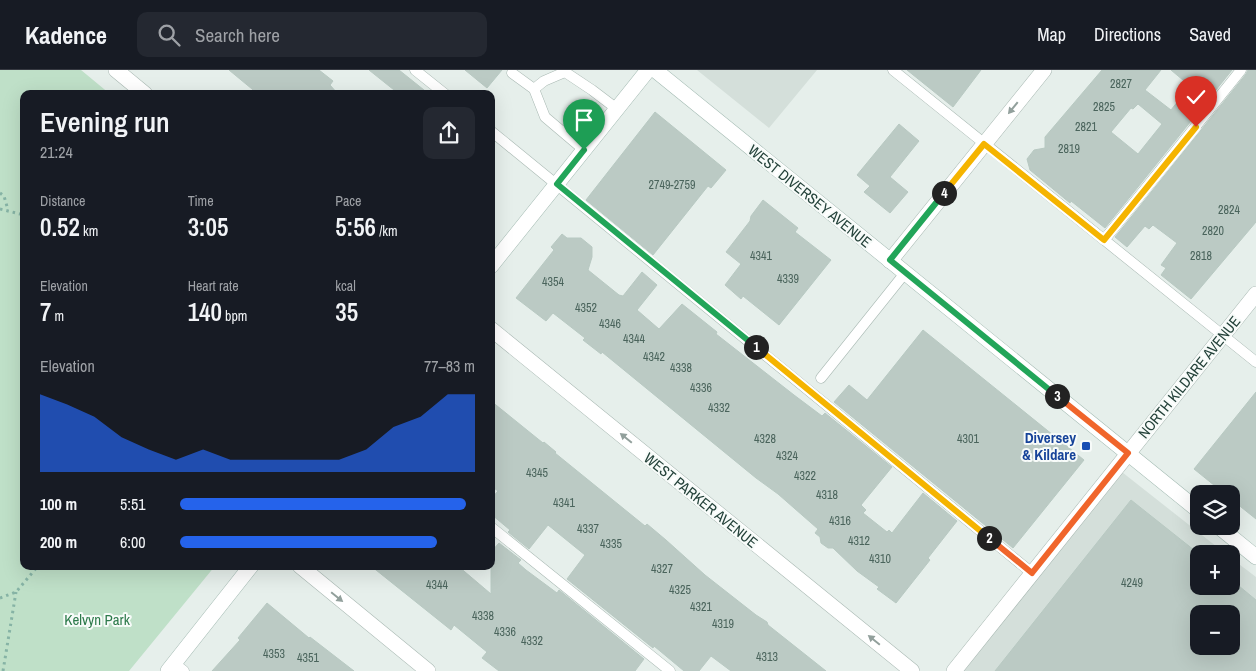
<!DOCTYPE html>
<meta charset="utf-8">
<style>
:root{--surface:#171b24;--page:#242831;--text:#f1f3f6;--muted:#9ea1a6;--line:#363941;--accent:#2563eb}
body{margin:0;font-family:"Archivo Narrow",sans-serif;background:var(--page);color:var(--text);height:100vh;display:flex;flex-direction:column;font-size:19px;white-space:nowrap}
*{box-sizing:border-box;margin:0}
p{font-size:16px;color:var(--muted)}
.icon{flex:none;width:28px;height:28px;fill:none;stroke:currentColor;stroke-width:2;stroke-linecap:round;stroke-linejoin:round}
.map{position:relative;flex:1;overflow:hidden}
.side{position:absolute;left:20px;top:20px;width:475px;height:480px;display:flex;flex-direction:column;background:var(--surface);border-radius:10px;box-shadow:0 5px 20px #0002}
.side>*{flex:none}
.controls{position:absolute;left:1190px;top:415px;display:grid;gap:10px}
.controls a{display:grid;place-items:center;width:50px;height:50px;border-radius:10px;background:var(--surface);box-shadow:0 5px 20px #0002;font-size:25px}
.pin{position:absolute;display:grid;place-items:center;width:42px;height:42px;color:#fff;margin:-51px -21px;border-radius:50% 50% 50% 0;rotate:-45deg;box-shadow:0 0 5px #0007}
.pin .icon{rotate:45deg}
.km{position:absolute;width:25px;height:25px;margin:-12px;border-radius:50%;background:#222;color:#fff;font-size:14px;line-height:25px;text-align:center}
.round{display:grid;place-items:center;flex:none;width:52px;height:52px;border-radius:10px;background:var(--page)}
.summary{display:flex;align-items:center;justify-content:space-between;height:85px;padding:0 20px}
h1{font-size:28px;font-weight:600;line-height:38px}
.metrics{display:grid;grid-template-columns:repeat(3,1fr);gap:8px;height:85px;padding:5px 20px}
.metrics div{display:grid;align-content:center}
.metrics b{font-size:25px;font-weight:600}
.metrics small{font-size:14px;font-weight:400}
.metrics p{font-size:14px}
.chart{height:140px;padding:10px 20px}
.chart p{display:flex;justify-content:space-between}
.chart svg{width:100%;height:90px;margin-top:5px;fill:var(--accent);opacity:.7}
ul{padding:0 20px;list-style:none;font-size:16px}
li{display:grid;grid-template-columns:80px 60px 1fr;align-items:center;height:38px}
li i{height:12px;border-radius:6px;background:var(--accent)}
header{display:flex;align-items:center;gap:30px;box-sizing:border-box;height:70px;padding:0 25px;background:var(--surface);border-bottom:1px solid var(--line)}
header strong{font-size:24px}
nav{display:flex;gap:28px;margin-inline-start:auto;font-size:18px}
.search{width:350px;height:45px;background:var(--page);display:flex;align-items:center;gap:12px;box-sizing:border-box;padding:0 18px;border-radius:10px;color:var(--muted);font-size:19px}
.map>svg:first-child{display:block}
</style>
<header>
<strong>Kadence</strong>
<div class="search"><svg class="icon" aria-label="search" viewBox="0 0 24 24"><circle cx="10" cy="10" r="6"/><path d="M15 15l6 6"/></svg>Search here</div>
<nav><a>Map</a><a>Directions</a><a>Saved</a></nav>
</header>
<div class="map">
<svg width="1256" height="601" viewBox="0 0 1256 601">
<rect width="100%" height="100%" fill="#e6efeb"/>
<path fill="#d4dfda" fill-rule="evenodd" d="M697 0H817L769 58Z
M1113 395 1226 484H1199V516H1231V488L1256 507V601H947ZM1199 544H1231V576H1199Z"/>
<path fill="#bfe0c8" d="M0 0H81L110 24H24V496H215L129 601H0Z"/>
<path fill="#bbcac4" stroke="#b8c9c2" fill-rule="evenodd" d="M229 0H319L333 11 330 15 338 24H258Z
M369 0H399L429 24H399Z
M465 0H502L487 18Z
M907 0H981L953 37Z
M1102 0H1161L1145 20 1171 40 1190 16 1171 0H1232L1105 158 1071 131 1070 133 1030 100 1027 89 1034 80 1045 78V67ZM1138 34 1162 54 1138 84 1111 62 1131 38 1133 39Z
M1248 0H1256V152L1191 229 1161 205 1166 198 1161 195 1177 173 1153 155 1149 159 1145 156 1127 177 1115 167 1246 4Z
M655 42 726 100 711 118 708 116 653 185 586 130Z
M899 54 919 71 890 107 908 122 890 143 864 122 870 116 857 105Z
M763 130 798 158 795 162 831 190 779 255 743 226 741 229 725 215 741 194 726 182 750 151 751 146Z
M562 164 567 168H581L592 177V187L588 200 619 225 623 226 642 202 657 215 637 240 659 259 682 234 717 262 716 264 794 325 822 346 825 343 892 397 861 435 866 440 863 443 887 462 889 460 892 463 923 423 957 451 928 488 930 490 896 533 877 519 879 517 857 501 833 478H828L821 473 820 467 815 463 818 459 778 424 756 408 602 282 601 284 583 270 585 268 553 243 546 251 516 228 554 180 551 177Z
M923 260 1084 390 1013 478 834 332 849 315 867 330Z
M1256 322V449L1231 429V424H1225L1194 399Z
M491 331 543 373 544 372 556 382 555 383 645 456 647 454 666 470 705 505 756 545 767 552 768 555 826 601H731L711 586 699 601H684L654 576 653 578 567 509 585 485 548 455 529 479 508 462 510 460 491 444V429L498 421 491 416Z
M1131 430 1199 484V516H1239L1256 530V601H995ZM1199 544H1231V576H1199Z
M499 473 521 490 518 493 526 500 557 523 559 520 644 589 635 601H499L482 588 487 582 454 555 451 560 371 496H458L491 524V482Z
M267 533 309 568 310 567 354 601H212L240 570 238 568Z"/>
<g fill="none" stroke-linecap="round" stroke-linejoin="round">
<defs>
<path id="lane" d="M415 0 445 24
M893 0 1256 292
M512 3 534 19 544 11 565 2 592 20 617 39
M534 19 545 47 584 80
M491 61 1032 503
M1104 170 1241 0
M821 308 905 203
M491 457 670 601
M174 593 184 601"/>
<path id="street" d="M116 0 145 24
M890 191 1044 0
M491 259 912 601
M300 496 428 601
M954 601 1256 224"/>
<path id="secondary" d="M655 0 1199 441
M491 196 648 0
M1218 456 1256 487
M168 601 251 496"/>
</defs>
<use href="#lane" stroke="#a8b8b2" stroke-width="11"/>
<use href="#street" stroke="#a8b8b2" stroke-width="16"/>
<use href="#secondary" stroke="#a4bbb3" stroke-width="16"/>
<path stroke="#86b3a5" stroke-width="3" stroke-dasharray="2.5 4" stroke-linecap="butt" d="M0 123 4 126 8 140
M0 139 24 145
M0 528 16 522 38 496
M3 601 16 522"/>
<use href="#lane" stroke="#fff" stroke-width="10"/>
<use href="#street" stroke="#fff" stroke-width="15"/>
<use href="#secondary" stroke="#fff" stroke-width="15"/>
</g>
<defs><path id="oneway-solid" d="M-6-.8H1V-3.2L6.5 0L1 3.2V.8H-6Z" transform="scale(1.25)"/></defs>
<g fill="#92a09c">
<use href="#oneway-solid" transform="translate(1013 38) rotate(129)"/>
<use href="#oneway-solid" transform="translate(626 368) rotate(-141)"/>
<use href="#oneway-solid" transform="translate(337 527) rotate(39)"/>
<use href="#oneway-solid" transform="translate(874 570) rotate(-141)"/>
</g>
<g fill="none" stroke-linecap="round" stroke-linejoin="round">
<defs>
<path id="split-1" d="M584 80 557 114 756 277"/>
<path id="split-2" d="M756 277 989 468"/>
<path id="split-3" d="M989 468 1032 503 1128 383 1057 326"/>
<path id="split-4" d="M944 123 890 190 1057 326"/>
<path id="split-5" d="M944 123 984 74 1104 170 1196 57"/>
</defs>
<use href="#split-1" stroke="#fff" stroke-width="10"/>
<use href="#split-2" stroke="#fff" stroke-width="10"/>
<use href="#split-3" stroke="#fff" stroke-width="10"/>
<use href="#split-4" stroke="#fff" stroke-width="10"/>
<use href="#split-5" stroke="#fff" stroke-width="10"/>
<use href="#split-1" stroke="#22a559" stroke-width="6"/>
<use href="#split-2" stroke="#f5b400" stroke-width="6"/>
<use href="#split-3" stroke="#f0652b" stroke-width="6"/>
<use href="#split-4" stroke="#22a559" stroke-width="6"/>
<use href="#split-5" stroke="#f5b400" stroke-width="6"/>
</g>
<rect fill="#1a4fb4" stroke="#f7fbf9" stroke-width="2" x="1081" y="371" width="10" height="10" rx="2.5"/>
<g text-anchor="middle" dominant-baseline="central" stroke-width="4" stroke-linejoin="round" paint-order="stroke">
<g font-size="12" fill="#4a645c">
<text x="1121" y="14">2827</text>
<text x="1104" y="37">2825</text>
<text x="1086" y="57">2821</text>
<text x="1069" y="79">2819</text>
<text x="672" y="115">2749-2759</text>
<text x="1229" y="140">2824</text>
<text x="1213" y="161">2820</text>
<text x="761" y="186">4341</text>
<text x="1201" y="186">2818</text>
<text x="788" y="209">4339</text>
<text x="553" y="212">4354</text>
<text x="586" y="238">4352</text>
<text x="610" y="254">4346</text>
<text x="634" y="269">4344</text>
<text x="654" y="287">4342</text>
<text x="681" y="298">4338</text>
<text x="701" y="318">4336</text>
<text x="719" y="338">4332</text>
<text x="765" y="369">4328</text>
<text x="968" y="369">4301</text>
<text x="787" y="386">4324</text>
<text x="537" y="403">4345</text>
<text x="805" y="406">4322</text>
<text x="827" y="425">4318</text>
<text x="564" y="433">4341</text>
<text x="840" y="451">4316</text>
<text x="588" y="459">4337</text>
<text x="859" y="471">4312</text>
<text x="611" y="474">4335</text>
<text x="880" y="489">4310</text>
<text x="662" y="499">4327</text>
<text x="1132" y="513">4249</text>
<text x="437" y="515">4344</text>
<text x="680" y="520">4325</text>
<text x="701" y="537">4321</text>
<text x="483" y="546">4338</text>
<text x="723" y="554">4319</text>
<text x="505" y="562">4336</text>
<text x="532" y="571">4332</text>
<text x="274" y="584">4353</text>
<text x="767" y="587">4313</text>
<text x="308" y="588">4351</text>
</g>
<g font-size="15" fill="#24423a" stroke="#f7fbf9">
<text transform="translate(810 126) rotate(39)">WEST DIVERSEY AVENUE</text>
<text transform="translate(1189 307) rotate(-51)">NORTH KILDARE AVENUE</text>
<text transform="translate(701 430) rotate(39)">WEST PARKER AVENUE</text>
</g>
<g font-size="15" font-weight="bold" fill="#164399" stroke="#f7fbf9" text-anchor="end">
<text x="1076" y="367">Diversey<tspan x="1076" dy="17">&amp; Kildare</tspan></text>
</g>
<g font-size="15" fill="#2d7a4b" stroke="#f7fbf9">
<text x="97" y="549">Kelvyn Park</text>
</g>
</g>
</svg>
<div class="controls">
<a><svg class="icon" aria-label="layers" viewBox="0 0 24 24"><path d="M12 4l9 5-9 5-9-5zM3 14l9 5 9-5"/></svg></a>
<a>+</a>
<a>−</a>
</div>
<div class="pin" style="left:584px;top:80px;background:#1e9e55"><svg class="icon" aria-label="arrive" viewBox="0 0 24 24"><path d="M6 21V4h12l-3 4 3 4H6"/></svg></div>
<div class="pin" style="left:1196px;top:57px;background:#d93025"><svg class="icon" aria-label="check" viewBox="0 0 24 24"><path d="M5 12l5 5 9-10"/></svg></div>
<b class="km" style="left:756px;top:277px">1</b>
<b class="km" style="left:989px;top:468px">2</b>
<b class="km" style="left:1057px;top:326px">3</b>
<b class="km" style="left:944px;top:123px">4</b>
<section class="side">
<div class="summary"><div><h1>Evening run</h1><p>21:24</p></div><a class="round"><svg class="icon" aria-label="share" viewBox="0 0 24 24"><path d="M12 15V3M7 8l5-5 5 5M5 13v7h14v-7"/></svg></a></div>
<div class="metrics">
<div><p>Distance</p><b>0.52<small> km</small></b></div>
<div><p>Time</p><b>3:05</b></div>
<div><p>Pace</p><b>5:56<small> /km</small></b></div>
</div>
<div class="metrics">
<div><p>Elevation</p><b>7<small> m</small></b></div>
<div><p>Heart rate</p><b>140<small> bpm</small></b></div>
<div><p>kcal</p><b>35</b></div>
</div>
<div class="chart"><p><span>Elevation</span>77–83 m</p>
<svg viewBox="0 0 160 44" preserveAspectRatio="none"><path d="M0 44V6L10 11L20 17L30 27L40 33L50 38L60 33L70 38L80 38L90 38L100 38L110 38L120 33L130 22L140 17L150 6L160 6V44z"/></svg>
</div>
<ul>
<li><b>100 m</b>5:51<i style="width:97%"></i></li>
<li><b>200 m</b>6:00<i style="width:87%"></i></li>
</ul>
</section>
</div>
